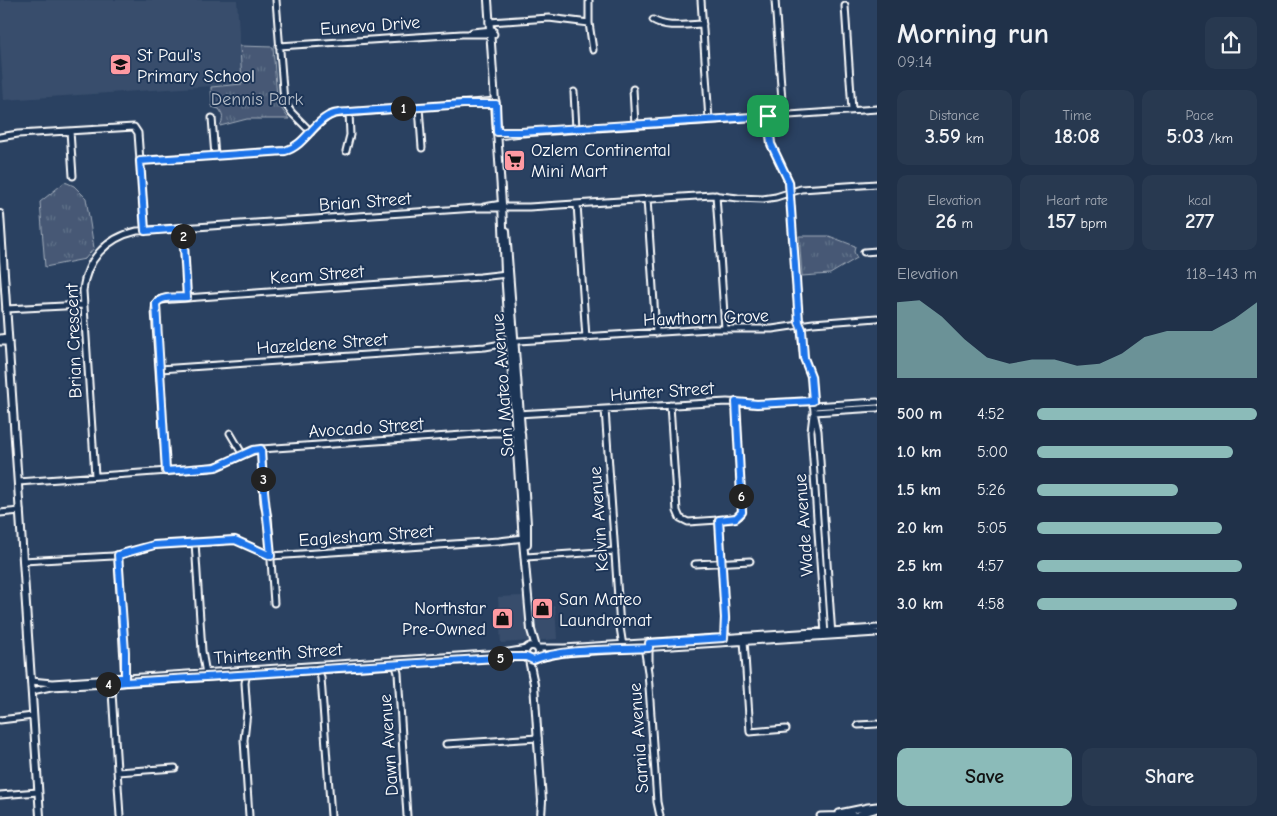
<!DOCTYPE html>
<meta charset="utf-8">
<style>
:root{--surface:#203149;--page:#283950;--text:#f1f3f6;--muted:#a2a9b4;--accent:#8bbbb9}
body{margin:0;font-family:"Comic Neue",sans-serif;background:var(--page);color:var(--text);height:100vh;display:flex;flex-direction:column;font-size:19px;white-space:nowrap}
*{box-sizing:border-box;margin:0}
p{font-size:16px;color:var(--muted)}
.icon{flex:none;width:28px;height:28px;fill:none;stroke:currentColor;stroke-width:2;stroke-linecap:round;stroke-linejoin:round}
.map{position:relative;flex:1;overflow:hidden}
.drawer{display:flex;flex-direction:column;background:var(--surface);width:400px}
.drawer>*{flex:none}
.pin{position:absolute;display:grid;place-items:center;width:42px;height:42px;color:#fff;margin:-21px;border-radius:10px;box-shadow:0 2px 8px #0006}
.km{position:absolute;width:25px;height:25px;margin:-12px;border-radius:50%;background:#222;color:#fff;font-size:14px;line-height:25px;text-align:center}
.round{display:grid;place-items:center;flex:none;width:52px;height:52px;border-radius:10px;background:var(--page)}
.head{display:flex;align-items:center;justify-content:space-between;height:85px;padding:0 20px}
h1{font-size:28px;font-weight:700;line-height:38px}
.figures{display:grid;grid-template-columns:repeat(3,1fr);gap:8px;height:85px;padding:5px 20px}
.figures div{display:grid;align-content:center;border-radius:10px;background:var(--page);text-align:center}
.figures b{font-size:21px;font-weight:700}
.figures small{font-size:14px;font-weight:400}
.figures p{font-size:14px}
.chart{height:140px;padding:10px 20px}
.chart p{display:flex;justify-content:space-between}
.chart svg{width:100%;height:90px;margin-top:5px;fill:var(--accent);opacity:.7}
.action{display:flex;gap:10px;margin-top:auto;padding:10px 20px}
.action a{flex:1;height:58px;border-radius:10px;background:var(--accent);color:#111;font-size:20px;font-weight:700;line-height:58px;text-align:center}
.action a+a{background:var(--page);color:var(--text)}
ul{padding:0 20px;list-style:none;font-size:16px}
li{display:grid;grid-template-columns:80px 60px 1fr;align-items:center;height:38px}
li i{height:12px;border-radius:6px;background:var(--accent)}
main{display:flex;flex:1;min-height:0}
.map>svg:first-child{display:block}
</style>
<main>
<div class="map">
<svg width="877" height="816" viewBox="0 0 877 816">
<defs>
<pattern id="grass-tufts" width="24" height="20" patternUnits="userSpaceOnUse" patternTransform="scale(1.25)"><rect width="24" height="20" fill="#465975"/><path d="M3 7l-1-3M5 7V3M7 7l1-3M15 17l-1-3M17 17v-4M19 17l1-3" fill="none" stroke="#62728a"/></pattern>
</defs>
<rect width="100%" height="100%" fill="#2a4161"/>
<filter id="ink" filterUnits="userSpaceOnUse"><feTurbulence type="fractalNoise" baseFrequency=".02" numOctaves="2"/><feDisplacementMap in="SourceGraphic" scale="10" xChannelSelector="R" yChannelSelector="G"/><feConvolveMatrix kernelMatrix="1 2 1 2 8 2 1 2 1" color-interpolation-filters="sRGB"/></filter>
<g filter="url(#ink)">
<path fill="#394e6c" d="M0 0H237L242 84 4 100 0 43Z
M524 596 525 609 555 606 557 639 501 643 498 597Z"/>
<path fill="url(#grass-tufts)" stroke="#a2acba" d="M240 46 273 47 277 97 281 108 289 119H247L220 126C223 120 224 115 219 109L212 107 211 87 242 84Z
M65 182 74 186 86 198 94 248 85 259 45 267 40 202Z
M799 236H829L855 246 854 252 857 258 830 274 802 276Z"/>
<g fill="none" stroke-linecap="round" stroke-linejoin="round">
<defs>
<path id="minor" d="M276 0 284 102 292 113 311 132
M589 0V23L593 50
M701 0 709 120
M775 0 783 115
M845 6 852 110
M653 20C668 29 687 24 703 24
M489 22 549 18 589 23
M472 32 493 30
M279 46 462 34H494
M633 89 635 125
M574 92 576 129
M419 107 422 148
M768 116 771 144 789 182 799 322 801 329 804 358 811 376 814 412 818 431 832 636
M212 118 215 156
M70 131 73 176
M498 136 521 133 877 109
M0 137 18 134 134 127 138 133 145 231
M346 151 350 135 349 112
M140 161 285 151C305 145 314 122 333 114L496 101
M716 195 725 329
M647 199 656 333
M577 204 586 338
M484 207 502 204
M503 207H529L712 195 738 198 763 199 776 197 801 189 877 184
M183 228 187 297
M864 252 877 251
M6 309 83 305
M0 338 8 337
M0 342H9
M160 369 485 347 518 341 710 329H772L813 323 877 318
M670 405 677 511 680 518 688 522 733 519 739 516 742 512 736 402
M813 406 877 402
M605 409 620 627 623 646
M814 412 877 408
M517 414 727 402 757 404 813 401
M813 415 811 431 825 634
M230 433 243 455
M492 433H519
M261 449 264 502 268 518 274 603
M166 471 155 310 156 304 158 300 480 277 507 274
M95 476 83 291C86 260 106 238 137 231L476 208H503
M18 482 209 468C228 465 242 452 261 449L492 433 519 429
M0 513 20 511
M719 520 725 618V640
M195 542 202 651 206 674
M118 555 125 680
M526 557 615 551
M23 561 113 556 155 545 235 540 271 556 499 541 524 538
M695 564 750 561
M744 640 750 732 786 729
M644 646 648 672 657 802 660 816
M537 648H564L877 628
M538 658 562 653 877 633
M395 662 398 673 407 816
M649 664V645
M318 667 321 678 331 816
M247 672 245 683 247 712 244 740 249 816
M31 681 52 683 502 653 527 649
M114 682 112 692 120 816
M32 691 51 687 106 684 506 657H526
M0 720 33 716
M858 725 877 724
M446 744 538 738
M117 772 175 768
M0 795 38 792
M839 813 868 807 877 806
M820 816 857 815 877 809"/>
<path id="tertiary" d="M488 0 502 204 505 271 523 541 531 630 536 647
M0 214 40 816
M506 231 521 429
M521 433 527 524V544
M525 653a7 7 0 1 1 14 0a7 7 0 1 1-14 0Z
M529 660 534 684 542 801 541 816"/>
</defs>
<use href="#minor" stroke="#fff" stroke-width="9"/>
<use href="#tertiary" stroke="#fff" stroke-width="10"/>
<use href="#minor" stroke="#1d3557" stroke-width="5"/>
<use href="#tertiary" stroke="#1d3557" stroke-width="6"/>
</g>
</g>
<g fill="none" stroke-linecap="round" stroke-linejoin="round" filter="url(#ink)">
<defs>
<path id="route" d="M768 116 521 132H497L496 104H463L349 112C341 112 332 113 325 118 311 127 303 146 285 151L140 161 145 231 183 228 187 297C178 298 161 295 156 304L166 471 216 467 253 450 261 449C262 485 268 520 271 556L235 540 154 545 118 555 125 652V678H114L112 692 108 684C114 683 120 683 125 682L316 670 323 669 512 657H526L533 660C564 648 614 650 649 648V643L724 638 725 618 719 520 736 518 742 512 736 402 757 404 813 401 811 376 804 358 802 329 799 322 789 182 771 144 768 116"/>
</defs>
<use href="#route" stroke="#fff" stroke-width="10"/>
<use href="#route" stroke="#1a73e8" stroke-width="6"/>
</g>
<defs>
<symbol id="school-square" viewBox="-11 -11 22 22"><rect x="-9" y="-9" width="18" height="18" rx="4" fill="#ff9aa2" stroke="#1d3557"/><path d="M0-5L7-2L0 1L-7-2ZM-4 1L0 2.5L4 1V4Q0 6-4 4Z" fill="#111"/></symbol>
<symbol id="supermarket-square" viewBox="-11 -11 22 22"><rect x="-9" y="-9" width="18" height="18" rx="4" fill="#ff9aa2" stroke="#1d3557"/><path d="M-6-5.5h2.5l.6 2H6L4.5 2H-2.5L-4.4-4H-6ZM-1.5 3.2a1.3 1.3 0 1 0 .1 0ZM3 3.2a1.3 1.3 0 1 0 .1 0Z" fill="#111"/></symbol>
<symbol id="shop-square" viewBox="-11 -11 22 22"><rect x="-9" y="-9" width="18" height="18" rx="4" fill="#ff9aa2" stroke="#1d3557"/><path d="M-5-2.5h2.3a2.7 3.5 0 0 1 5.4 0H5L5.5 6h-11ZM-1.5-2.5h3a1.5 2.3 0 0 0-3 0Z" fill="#111"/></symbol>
</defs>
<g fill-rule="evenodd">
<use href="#school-square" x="108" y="52" width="25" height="25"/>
<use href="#supermarket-square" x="502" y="148" width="25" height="25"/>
<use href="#shop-square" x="530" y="596" width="25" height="25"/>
<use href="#shop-square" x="490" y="606" width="25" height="25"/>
</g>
<g text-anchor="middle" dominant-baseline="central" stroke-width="4" stroke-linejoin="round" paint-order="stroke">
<g font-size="18" fill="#fff" stroke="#1d3557">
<text transform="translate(370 26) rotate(-4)">Euneva Drive</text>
<text transform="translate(365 202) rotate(-4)">Brian Street</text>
<text transform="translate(317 275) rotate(-4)">Keam Street</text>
<text transform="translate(706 318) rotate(-2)">Hawthorn Grove</text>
<text transform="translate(74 341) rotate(-92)">Brian Crescent</text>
<text transform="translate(322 344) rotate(-4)">Hazeldene Street</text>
<text transform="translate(503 385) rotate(-94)">San Mateo Avenue</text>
<text transform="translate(662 392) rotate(-4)">Hunter Street</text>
<text transform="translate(366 428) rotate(-4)">Avocado Street</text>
<text transform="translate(599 519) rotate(-94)">Kelvin Avenue</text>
<text transform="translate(804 525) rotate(-94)">Wade Avenue</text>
<text transform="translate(366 536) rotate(-4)">Eaglesham Street</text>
<text transform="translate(278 654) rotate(-4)">Thirteenth Street</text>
<text transform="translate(639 738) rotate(-94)">Sarnia Avenue</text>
<text transform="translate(389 745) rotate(-94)">Dawn Avenue</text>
</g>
<g font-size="18" fill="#fff" stroke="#1d3557" text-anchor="start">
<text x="137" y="55">St Paul's<tspan x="137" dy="21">Primary School</tspan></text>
<text x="531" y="150">Ozlem Continental<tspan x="531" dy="21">Mini Mart</tspan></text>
<text x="559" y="599">San Mateo<tspan x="559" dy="21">Laundromat</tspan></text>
<text x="486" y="608" text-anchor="end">Northstar<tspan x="486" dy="21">Pre-Owned</tspan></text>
</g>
<g font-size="18" fill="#b5bdc8" stroke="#1d3557">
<text x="257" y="99">Dennis Park</text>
</g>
</g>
</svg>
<div class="pin" style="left:768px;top:116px;background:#1e9e55"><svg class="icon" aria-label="arrive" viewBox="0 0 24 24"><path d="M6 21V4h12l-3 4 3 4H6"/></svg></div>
<b class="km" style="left:403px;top:108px">1</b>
<b class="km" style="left:183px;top:236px">2</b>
<b class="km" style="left:263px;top:479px">3</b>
<b class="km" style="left:108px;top:684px">4</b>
<b class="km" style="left:500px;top:658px">5</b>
<b class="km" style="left:741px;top:496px">6</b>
</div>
<section class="drawer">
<div class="head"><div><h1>Morning run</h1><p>09:14</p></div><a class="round"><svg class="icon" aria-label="share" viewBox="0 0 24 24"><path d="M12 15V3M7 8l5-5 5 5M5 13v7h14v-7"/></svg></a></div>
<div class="figures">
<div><p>Distance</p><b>3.59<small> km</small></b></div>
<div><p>Time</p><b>18:08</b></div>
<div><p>Pace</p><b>5:03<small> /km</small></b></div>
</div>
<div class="figures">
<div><p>Elevation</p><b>26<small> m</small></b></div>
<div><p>Heart rate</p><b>157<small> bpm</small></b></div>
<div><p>kcal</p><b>277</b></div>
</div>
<div class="chart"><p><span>Elevation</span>118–143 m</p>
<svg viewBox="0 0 160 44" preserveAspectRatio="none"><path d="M0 44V7L10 6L20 14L30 25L40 34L50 37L60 35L70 35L80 38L90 37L100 32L110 24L120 21L130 21L140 21L150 15L160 7V44z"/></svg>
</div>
<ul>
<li><b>500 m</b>4:52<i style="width:100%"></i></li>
<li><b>1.0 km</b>5:00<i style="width:89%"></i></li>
<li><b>1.5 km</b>5:26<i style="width:64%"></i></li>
<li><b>2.0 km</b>5:05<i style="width:84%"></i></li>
<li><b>2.5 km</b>4:57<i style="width:93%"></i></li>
<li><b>3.0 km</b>4:58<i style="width:91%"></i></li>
</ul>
<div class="action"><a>Save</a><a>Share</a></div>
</section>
</main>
